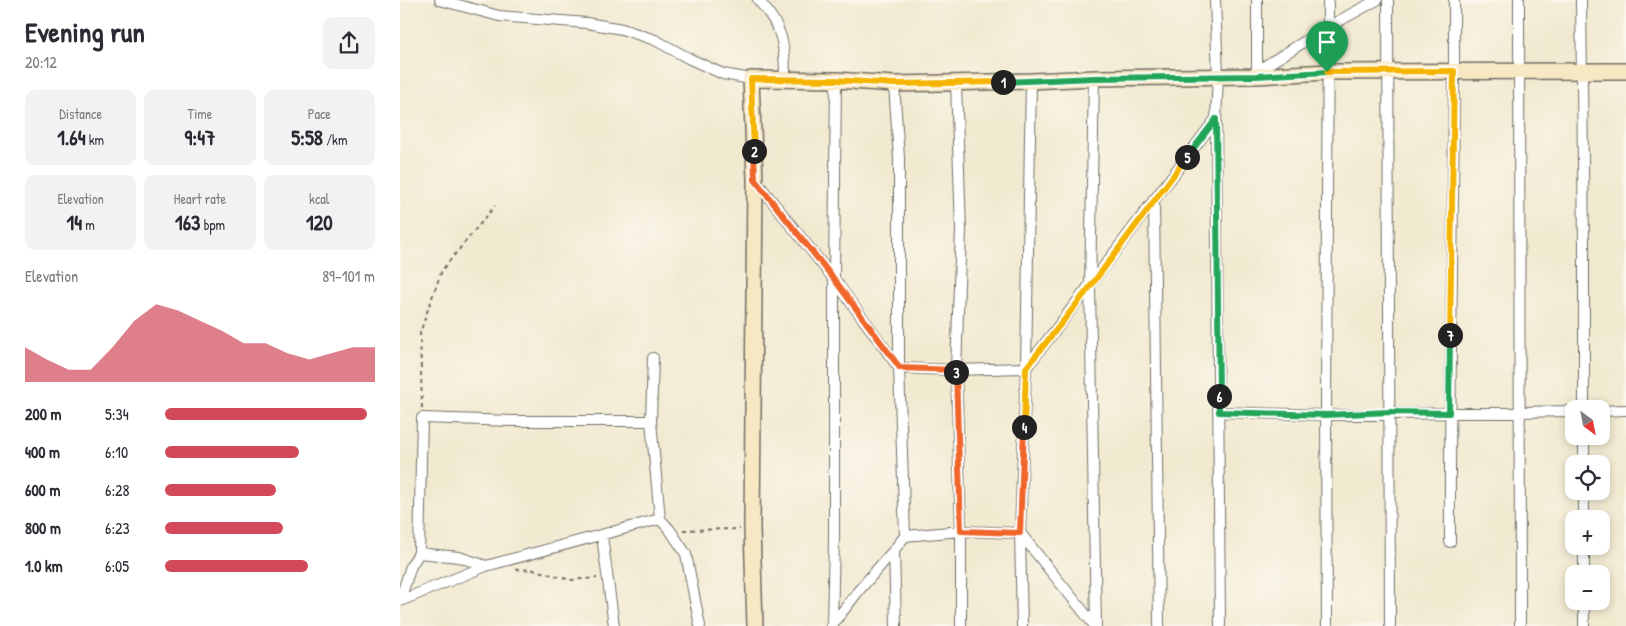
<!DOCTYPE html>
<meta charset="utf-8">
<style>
:root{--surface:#fff;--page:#f2f2f3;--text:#2b2b33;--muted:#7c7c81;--accent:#d1495b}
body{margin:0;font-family:"Patrick Hand",sans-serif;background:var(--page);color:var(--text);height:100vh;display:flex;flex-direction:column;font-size:19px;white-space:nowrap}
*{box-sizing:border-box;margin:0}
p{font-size:16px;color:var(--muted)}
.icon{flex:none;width:28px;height:28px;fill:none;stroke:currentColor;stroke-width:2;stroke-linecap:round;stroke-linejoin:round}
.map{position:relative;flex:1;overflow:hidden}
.panel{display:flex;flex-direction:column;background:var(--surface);width:400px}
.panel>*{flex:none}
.needle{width:32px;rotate:148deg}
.tools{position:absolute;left:1165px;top:400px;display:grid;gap:10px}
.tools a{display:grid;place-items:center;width:45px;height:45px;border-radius:10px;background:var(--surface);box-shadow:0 2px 8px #0003;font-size:25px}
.pin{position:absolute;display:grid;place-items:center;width:42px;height:42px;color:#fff;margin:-51px -21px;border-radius:50% 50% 50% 0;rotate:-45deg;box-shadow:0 0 5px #0007}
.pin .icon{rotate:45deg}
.km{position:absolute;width:25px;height:25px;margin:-12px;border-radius:50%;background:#222;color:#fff;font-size:14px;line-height:25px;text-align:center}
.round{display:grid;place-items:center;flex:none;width:52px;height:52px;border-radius:10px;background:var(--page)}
.head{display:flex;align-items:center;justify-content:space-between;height:85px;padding:0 25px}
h1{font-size:28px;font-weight:700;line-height:38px}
.metrics{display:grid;grid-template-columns:repeat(3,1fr);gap:8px;height:85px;padding:5px 25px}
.metrics div{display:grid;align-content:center;border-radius:10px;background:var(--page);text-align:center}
.metrics b{font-size:21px;font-weight:700}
.metrics small{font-size:14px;font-weight:400}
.metrics p{font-size:14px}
.chart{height:140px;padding:10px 25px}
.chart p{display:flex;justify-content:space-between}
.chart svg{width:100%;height:90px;margin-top:5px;fill:var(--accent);opacity:.7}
ul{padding:0 25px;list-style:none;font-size:16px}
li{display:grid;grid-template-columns:80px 60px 1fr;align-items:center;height:38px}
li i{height:12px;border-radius:6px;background:var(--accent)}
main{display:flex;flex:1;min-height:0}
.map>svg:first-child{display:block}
</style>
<main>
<section class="panel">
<div class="head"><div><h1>Evening run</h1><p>20:12</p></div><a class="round"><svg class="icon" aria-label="share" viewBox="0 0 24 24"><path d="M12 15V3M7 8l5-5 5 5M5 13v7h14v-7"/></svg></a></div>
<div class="metrics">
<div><p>Distance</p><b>1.64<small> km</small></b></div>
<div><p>Time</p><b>9:47</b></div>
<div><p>Pace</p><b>5:58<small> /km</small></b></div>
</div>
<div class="metrics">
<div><p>Elevation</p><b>14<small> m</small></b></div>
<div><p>Heart rate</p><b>163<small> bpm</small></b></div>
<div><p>kcal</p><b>120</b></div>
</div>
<div class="chart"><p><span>Elevation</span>89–101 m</p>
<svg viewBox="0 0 160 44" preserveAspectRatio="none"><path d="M0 44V27L10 33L20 38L30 38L40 27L50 14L60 6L70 9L80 14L90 19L100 25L110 25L120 30L130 33L140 30L150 27L160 27V44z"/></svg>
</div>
<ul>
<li><b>200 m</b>5:34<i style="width:96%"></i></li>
<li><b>400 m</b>6:10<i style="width:64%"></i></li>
<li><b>600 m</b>6:28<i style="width:53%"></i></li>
<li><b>800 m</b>6:23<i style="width:56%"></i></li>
<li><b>1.0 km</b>6:05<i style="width:68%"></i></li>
</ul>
</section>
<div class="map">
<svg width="1226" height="626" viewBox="0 0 1226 626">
<rect width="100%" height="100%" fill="#fbf7ec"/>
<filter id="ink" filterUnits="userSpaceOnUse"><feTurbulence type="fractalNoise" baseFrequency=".02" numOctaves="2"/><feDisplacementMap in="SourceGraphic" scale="10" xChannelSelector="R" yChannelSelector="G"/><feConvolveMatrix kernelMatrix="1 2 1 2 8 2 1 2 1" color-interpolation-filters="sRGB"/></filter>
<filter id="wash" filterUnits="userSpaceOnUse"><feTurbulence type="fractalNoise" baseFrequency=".0096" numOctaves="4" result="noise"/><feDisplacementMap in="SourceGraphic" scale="20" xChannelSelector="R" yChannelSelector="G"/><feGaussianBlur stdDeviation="1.12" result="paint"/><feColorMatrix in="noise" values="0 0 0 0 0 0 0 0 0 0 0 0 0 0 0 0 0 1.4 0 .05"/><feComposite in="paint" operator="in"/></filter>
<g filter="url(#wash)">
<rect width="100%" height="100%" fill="#f1e9d0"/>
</g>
<g filter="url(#ink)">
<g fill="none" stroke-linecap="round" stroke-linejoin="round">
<defs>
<path id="street" d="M40 0 99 16 187 23 222 29 255 40 290 59 323 74 351 79
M358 0C382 26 385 43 385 78
M815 0 818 76 816 119 820 626
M988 0 990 626
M1119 0 1120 626
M1181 0 1184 245V409
M857 71 928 27 977 0
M857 76V0
M694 78 690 287 696 626
M631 81 626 368C690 286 752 202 816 119
M556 83 561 230 556 370 561 531V626
M355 180 434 279 499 368V158L494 84
M754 199 759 626
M253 358 251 421 260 519
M1201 411 1226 410
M819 412 926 415 1174 411
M1184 436V464
M1184 491V519
M202 536 214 626
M1050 542C1049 361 1055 181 1054 0
M1184 546V574
M19 553 59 557 86 566 260 519 270 530 286 554 300 626
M0 600 11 566 19 553 22 418 113 421H251
M0 601 86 566
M1184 601V626
M432 625 460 589 494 550
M432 626 434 539V279L436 80
M496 626 494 550 505 536
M622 626 620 533 626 368 556 370 499 368 505 536 561 531 620 533 695 626
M927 626 926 415 928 0"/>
<path id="secondary" d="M355 626 352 528 355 180 351 79 436 80 494 84 631 81 694 78 857 76 927 72 1226 71"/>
</defs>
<use href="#street" stroke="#706e65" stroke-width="12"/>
<use href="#secondary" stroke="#706e65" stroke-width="18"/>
<path stroke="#706e65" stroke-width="2" stroke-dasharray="4 4" stroke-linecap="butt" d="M22 408 20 333 29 306 42 270 95 206
M283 530 340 529
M116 569 135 570 170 580 197 578"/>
<use href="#street" stroke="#fff" stroke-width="10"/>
<use href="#secondary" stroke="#f8e7c3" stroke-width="15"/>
</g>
</g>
<g fill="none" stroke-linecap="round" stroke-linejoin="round" filter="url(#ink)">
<defs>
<path id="split-1" d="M603 82 694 78 857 76 927 72"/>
<path id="split-2" d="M354 151 351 79 436 80 494 84 603 82"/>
<path id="split-3" d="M354 151 355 180 434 279 500 368 556 370V372"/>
<path id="split-4" d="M556 372 561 531 620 533 624 427"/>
<path id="split-5" d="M624 427 626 368 690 287 787 157"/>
<path id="split-6" d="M787 157 816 119 819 396"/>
<path id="split-7" d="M819 396V412L926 415 990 412 1049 413 1050 335"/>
<path id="split-8" d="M927 72 1054 71 1050 335"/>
</defs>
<use href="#split-1" stroke="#fff" stroke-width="10"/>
<use href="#split-2" stroke="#fff" stroke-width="10"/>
<use href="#split-3" stroke="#fff" stroke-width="10"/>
<use href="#split-4" stroke="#fff" stroke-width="10"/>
<use href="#split-5" stroke="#fff" stroke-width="10"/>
<use href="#split-6" stroke="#fff" stroke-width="10"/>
<use href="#split-7" stroke="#fff" stroke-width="10"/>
<use href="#split-8" stroke="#fff" stroke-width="10"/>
<use href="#split-1" stroke="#22a559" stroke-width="6"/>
<use href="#split-2" stroke="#f5b400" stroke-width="6"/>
<use href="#split-3" stroke="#f0652b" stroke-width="6"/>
<use href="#split-4" stroke="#f0652b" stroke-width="6"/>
<use href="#split-5" stroke="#f5b400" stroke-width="6"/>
<use href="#split-6" stroke="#22a559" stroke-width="6"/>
<use href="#split-7" stroke="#22a559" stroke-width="6"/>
<use href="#split-8" stroke="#f5b400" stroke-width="6"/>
</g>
</svg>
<div class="tools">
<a><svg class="needle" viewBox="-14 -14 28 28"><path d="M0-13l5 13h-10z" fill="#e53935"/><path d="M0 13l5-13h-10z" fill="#7c7c81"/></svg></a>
<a><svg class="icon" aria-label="locate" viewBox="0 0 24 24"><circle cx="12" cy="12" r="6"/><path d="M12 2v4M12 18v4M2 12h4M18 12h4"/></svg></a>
<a>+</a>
<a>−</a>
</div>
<div class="pin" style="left:927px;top:72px;background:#1e9e55"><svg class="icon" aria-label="arrive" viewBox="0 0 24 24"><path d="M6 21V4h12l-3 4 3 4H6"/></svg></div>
<b class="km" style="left:603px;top:82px">1</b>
<b class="km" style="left:354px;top:151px">2</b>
<b class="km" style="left:556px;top:372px">3</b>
<b class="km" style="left:624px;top:427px">4</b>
<b class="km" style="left:787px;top:157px">5</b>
<b class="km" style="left:819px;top:396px">6</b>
<b class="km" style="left:1050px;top:335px">7</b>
</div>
</main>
